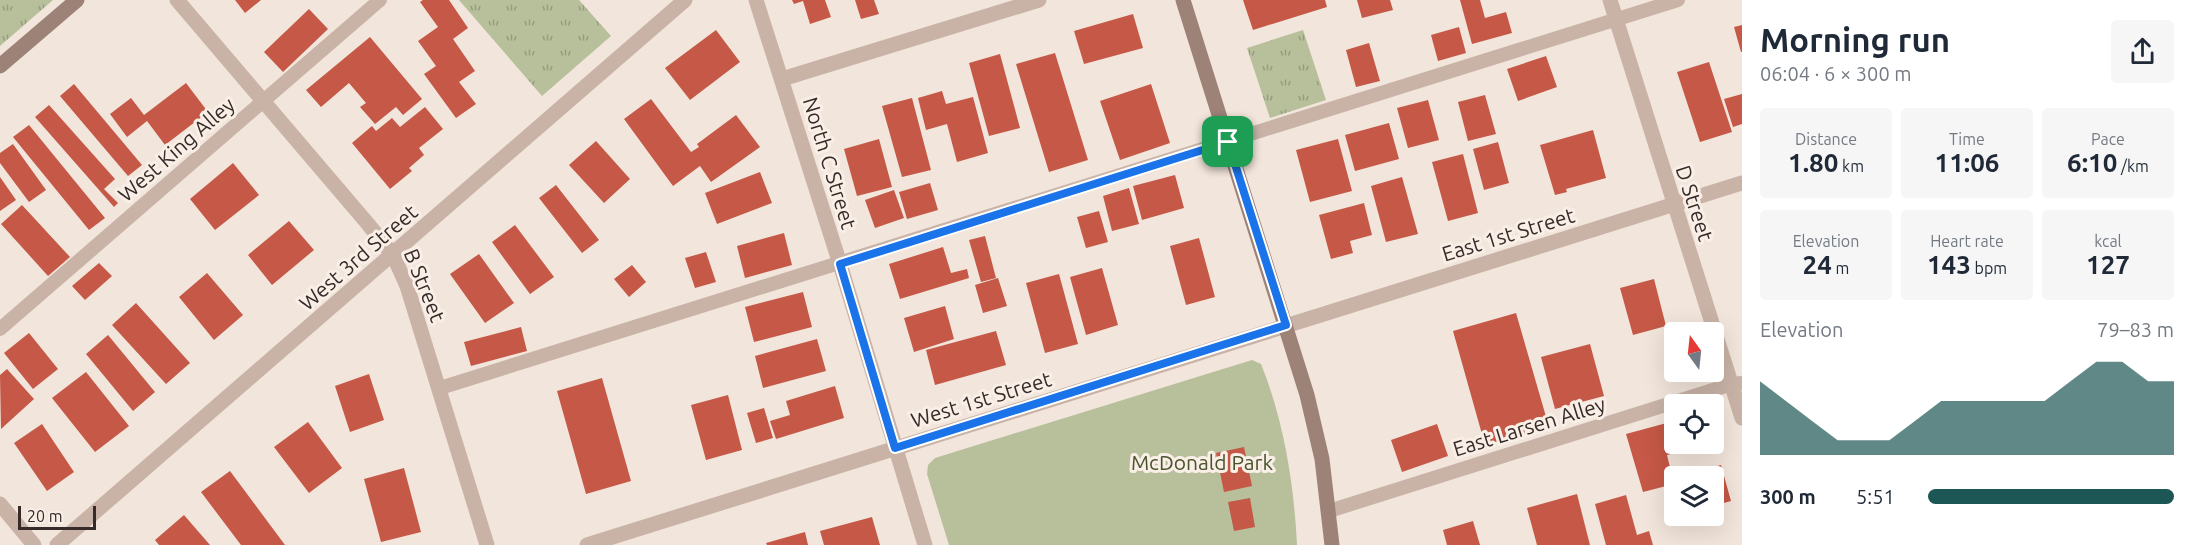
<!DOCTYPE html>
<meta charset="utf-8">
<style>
:root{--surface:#fff;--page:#f6f6f7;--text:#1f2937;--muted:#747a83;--accent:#1d5755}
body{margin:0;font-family:Ubuntu,sans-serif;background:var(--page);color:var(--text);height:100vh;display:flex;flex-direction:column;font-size:22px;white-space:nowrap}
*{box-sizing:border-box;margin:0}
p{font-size:20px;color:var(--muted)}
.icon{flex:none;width:33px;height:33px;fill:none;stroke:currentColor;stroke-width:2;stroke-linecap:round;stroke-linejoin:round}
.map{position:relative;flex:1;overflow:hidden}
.drawer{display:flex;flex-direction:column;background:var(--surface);width:450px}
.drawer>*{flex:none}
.needle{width:39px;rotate:345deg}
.tools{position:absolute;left:1664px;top:322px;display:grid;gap:12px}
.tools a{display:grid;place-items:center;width:60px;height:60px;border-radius:6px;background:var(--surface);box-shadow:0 6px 24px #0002;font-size:30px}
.scale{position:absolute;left:18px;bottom:15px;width:78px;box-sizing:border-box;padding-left:6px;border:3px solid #362b28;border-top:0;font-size:16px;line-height:21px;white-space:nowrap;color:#362b28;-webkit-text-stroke:4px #f9efe7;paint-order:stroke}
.pin{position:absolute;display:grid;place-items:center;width:51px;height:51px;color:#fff;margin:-26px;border-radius:12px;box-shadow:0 3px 9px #0006}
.round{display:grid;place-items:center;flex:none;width:63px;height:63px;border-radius:6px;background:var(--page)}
.headline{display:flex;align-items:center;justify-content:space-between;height:102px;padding:0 18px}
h1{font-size:33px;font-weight:600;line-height:45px}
.stats{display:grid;grid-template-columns:repeat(3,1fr);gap:9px;height:102px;padding:6px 18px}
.stats div{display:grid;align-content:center;border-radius:6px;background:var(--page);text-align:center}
.stats b{font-size:26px;font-weight:600}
.stats small{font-size:16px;font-weight:400}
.stats p{font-size:16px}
.chart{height:168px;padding:12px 18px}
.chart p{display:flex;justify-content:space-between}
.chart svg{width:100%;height:108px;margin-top:6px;fill:var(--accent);opacity:.7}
ul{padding:0 18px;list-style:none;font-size:20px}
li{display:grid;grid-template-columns:96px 72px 1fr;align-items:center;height:45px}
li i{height:15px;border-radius:8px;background:var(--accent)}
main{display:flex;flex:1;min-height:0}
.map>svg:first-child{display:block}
</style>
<main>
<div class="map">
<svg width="1742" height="545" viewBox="0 0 1742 545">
<defs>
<pattern id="grass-tufts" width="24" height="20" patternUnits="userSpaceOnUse" patternTransform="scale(1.5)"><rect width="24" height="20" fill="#b8c09b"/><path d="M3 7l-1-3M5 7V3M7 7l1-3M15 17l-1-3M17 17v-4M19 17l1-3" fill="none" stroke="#969c7e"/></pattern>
</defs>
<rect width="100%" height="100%" fill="#f2e5db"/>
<path fill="url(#grass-tufts)" d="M0 0H53L0 46Z
M459 0H579L611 36 542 96Z
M1303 30 1326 100 1270 118 1247 48Z"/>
<path fill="#b8c09b" d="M1252 360 1261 364C1284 421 1294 485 1297 545H949L927 474 928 465 935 458Z"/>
<path fill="#c55846" d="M235 0H261L245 13Z
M423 0H449L468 28 453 39 475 71 459 82 476 104 456 118 424 74 436 66 418 41 438 27 420 2Z
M792 0H825L831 17 810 24 803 1 794 4Z
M855 0H874L879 14 861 19Z
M1243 0H1325L1327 7 1253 30Z
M1357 0H1390L1393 10 1362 18Z
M1460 0H1480L1485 18 1506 12 1512 33 1472 44Z
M309 9 328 29 283 72 264 52Z
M1133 14 1143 48 1084 64 1074 31Z
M1742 25V52H1741L1734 27Z
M1459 27 1466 53 1438 61 1431 35Z
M716 30 740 62 690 100 665 68Z
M370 37 422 99 403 115 396 107 375 124 360 107 366 103 349 83 321 107 306 90Z
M1369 43 1380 81 1356 87 1346 50Z
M1055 53 1088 160 1049 172 1016 64Z
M1000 54 1020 128 989 136 969 63Z
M1546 56 1557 87 1518 101 1507 69Z
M1709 62 1732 132 1700 142 1677 72Z
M186 83 208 112 165 145 147 121 127 137 110 114 131 98 144 115Z
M74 84 142 165 128 176 60 96Z
M1151 84 1170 143 1120 160 1100 101Z
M942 91 946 104 973 97 988 153 957 162 947 124 926 130 918 98Z
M1742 94V124L1733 127 1724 99Z
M1485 95 1496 134 1468 141 1458 102Z
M912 98 931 170 902 177 882 106Z
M651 99 691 152 699 147 697 144 736 115 760 147 711 182 700 166 673 186 624 119Z
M1428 100 1439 140 1408 148 1397 108Z
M49 105 115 179 104 189 118 203 114 207 35 117Z
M425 107 443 129 419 148 424 155 409 168 412 171 390 189 352 143 372 126 376 131 392 118 400 127Z
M1389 123 1399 159 1355 171 1345 135Z
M29 125 105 218 89 230 13 137Z
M1593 130 1606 178 1566 189 1567 192 1555 195 1540 145Z
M879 139 892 187 857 196 844 149Z
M1338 139 1352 191 1310 202 1296 150Z
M596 141 630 179 604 203 569 165Z
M1498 142 1509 183 1484 190 1473 149Z
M13 144 46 190 29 202 0 163V153Z
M1463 154 1478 213 1448 221 1432 162Z
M233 163 259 195 215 230 190 199Z
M760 172 772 203 717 224 705 193Z
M1175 175 1184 208 1142 220 1133 186Z
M0 177 16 200 0 211Z
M1402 177 1418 234 1386 242 1371 186Z
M930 183 938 210 907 219 899 192Z
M556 185 599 240 582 253 539 198Z
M1129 188 1139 224 1112 231 1103 196Z
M894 190 904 218 875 228 865 200Z
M1364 203 1372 235 1350 241 1353 253 1331 259 1319 215Z
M22 205 70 257 48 276 1 224Z
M1099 211 1108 242 1086 248 1077 217Z
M289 221 314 250 272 285 248 255Z
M515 225 554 277 530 294 492 242Z
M784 233 792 265 745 278 737 246Z
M985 236 996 278 981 282 969 240Z
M1199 238 1215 297 1186 305 1170 246Z
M943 247 951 273 967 269 969 278 900 299 889 264Z
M706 252 716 282 695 288 685 258Z
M479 254 514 303 485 323 450 274Z
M99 263 112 276 85 300 72 286Z
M632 265 646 282 629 297 614 279Z
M1102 268 1118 325 1086 335 1070 277Z
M207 273 243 315 214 340 179 297Z
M1059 274 1078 344 1045 353 1026 283Z
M998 278 1007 306 983 313 975 285Z
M1654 279 1666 326 1633 335 1620 288Z
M803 292 812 327 754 342 745 307Z
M136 303 190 363 166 384 112 325Z
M945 306 954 339 914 352 904 318Z
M1516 313 1549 427 1485 445 1453 331Z
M521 327 527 351 471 366 464 342Z
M996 331 1006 365 935 385 926 350Z
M29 333 58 369 33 389 4 353Z
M108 335 155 392 133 411 86 354Z
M817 339 826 371 763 388 755 356Z
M1590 344 1604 396 1555 409 1541 357Z
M7 369 34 399 1 429 0 375Z
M86 372 129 426 95 452 52 398Z
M369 374 384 420 350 432 335 386Z
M602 378 631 481 586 494 557 391Z
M835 386 844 418 776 439 770 421 790 415 786 401Z
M728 395 742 450 706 460 691 405Z
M764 408 773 438 756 443 747 413Z
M1674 421V444L1706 445 1667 455 1674 484 1643 492 1626 434Z
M308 422 342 468 309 493 274 447Z
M42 424 74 472 47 491 14 443Z
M1437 424 1448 456 1402 472 1391 440Z
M1244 447 1252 486 1224 492 1216 453Z
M1721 465 1731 501 1713 506V477H1689L1688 474Z
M404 468 421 532 381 542 364 479Z
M230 471 285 545H241L201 492Z
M1577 494 1590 545H1537L1527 508Z
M1626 495 1637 535 1649 531 1653 545H1606L1595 504Z
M1250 498 1255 527 1234 531 1228 502Z
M184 515 210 545H159L155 540Z
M872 517 880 545H824L820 531Z
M1473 521 1480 545H1447L1443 530Z
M805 532 808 545H767L766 543Z"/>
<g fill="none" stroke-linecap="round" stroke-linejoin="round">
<path stroke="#c9b3a7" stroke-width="14" d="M0 329 380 0
M440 388 1678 0
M1329 511 1732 384 1742 383"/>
<path stroke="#c9b3a7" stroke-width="15" d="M177 0 368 224 393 255 407 286 487 545
M756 0 840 264 925 545
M1610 0 1742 418
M782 79 1039 0
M0 504 34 545
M57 545 685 0
M587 545 1742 183"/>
<path stroke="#9d8278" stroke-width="15" d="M1183 0 1307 395 1322 459 1332 545
M0 66 77 0"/>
</g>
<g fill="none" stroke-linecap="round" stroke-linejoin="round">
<defs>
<path id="route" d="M1228 142 1286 325 895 448 840 264Z"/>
</defs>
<use href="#route" stroke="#fff" stroke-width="12"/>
<use href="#route" stroke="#1a73e8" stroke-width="8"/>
</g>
<g text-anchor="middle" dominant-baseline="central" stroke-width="6" stroke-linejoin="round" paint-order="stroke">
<g font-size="21" fill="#362b28" stroke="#f9efe7">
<text transform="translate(176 149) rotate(-41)">West King Alley</text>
<text transform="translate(830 163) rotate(73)">North C Street</text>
<text transform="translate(1695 203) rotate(72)">D Street</text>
<text transform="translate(1508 234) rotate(-17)">East 1st Street</text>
<text transform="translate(358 257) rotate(-41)">West 3rd Street</text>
<text transform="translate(425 285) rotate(68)">B Street</text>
<text transform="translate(981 399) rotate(-17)">West 1st Street</text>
<text transform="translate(1529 426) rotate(-17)">East Larsen Alley</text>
</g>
<g font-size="21" fill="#49542c" stroke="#f9efe7">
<text x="1202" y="462">McDonald Park</text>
</g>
</g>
</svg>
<div class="tools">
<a><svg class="needle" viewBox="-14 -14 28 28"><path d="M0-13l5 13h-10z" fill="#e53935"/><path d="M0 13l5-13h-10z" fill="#747a83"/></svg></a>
<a><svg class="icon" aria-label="locate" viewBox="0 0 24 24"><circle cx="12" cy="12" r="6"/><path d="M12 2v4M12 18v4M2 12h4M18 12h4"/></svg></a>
<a><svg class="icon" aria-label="layers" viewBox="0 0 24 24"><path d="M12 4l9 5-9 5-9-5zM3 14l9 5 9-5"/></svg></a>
</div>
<div class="scale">20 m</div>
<div class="pin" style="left:1228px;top:142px;background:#1e9e55"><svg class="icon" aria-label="arrive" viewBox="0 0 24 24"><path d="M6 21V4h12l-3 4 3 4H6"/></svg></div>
</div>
<section class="drawer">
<div class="headline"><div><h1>Morning run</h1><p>06:04 · 6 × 300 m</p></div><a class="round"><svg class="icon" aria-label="share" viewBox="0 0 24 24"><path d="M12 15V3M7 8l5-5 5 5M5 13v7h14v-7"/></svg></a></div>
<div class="stats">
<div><p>Distance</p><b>1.80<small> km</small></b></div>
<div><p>Time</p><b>11:06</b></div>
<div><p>Pace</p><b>6:10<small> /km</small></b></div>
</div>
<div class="stats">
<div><p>Elevation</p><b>24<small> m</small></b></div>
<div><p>Heart rate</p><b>143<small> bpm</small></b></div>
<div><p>kcal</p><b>127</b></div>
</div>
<div class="chart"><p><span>Elevation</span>79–83 m</p>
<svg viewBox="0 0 160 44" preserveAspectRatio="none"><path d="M0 44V14L10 22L20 30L30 38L40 38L50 38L60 30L70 22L80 22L90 22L100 22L110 22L120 14L130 6L140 6L150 14L160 14V44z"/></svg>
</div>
<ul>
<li><b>300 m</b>5:51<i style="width:100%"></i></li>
</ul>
</section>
</main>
